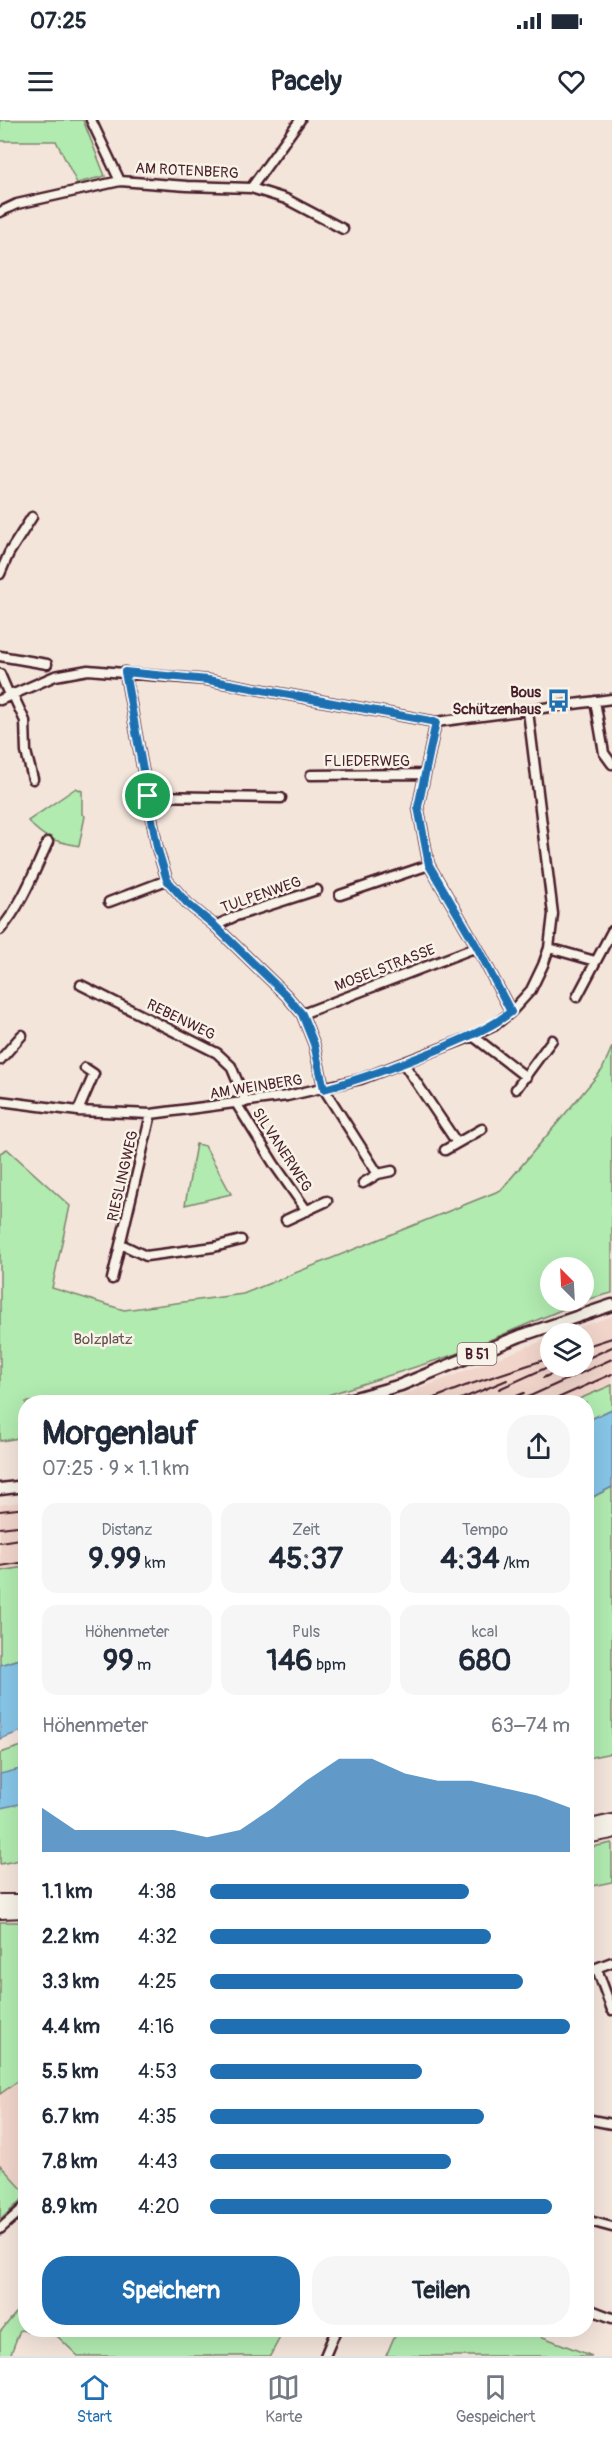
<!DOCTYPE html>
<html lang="de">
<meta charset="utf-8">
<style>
:root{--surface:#fff;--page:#f6f6f7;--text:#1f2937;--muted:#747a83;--line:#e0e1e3;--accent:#1f6fb2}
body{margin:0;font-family:Pangolin,sans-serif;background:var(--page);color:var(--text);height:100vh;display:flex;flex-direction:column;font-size:22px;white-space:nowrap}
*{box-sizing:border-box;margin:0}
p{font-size:20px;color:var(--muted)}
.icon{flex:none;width:33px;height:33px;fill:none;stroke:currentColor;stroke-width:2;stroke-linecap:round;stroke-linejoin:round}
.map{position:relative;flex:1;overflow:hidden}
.drawer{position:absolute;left:18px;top:1275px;width:576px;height:942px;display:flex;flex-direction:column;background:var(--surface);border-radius:24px;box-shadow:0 6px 24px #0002}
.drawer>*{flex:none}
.needle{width:39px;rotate:336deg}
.controls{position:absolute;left:540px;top:1137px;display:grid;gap:12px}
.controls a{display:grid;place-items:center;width:54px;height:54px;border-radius:50%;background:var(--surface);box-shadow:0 6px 24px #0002;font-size:30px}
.pin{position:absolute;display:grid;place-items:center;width:51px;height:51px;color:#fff;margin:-26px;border:3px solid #fff;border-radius:50%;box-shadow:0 2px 6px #0007}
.round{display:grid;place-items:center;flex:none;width:63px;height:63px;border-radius:24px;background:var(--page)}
.head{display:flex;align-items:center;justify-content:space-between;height:102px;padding:0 24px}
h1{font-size:33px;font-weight:700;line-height:45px}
.stats{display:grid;grid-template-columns:repeat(3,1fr);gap:9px;height:102px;padding:6px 24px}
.stats div{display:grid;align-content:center;border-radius:15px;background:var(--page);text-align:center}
.stats b{font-size:30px;font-weight:700}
.stats small{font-size:16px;font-weight:400}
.stats p{font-size:16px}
.chart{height:168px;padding:12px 24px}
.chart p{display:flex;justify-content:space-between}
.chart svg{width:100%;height:108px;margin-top:6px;fill:var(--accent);opacity:.7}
.primary-button{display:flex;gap:12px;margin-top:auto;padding:12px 24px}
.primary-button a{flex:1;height:69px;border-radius:24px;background:var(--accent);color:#fff;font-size:24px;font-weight:700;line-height:69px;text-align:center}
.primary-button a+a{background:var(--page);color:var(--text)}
ul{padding:0 24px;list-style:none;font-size:20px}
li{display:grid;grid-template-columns:96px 72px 1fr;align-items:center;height:45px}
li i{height:15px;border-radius:8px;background:var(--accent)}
.status{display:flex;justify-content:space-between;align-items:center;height:42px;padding:0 30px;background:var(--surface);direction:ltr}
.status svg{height:16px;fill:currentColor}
header{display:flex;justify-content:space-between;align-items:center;height:78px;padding:0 24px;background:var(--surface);font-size:27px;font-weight:700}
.menu{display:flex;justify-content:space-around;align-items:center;height:84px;border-top:2px solid var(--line);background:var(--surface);font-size:16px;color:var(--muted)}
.menu a{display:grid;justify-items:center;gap:3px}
.menu .current{color:var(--accent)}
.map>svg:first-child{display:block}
</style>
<div class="status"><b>07:25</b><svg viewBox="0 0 49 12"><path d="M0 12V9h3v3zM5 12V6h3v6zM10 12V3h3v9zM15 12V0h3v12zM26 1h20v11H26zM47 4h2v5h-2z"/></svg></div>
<header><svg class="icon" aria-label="menu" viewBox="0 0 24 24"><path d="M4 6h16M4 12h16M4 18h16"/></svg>Pacely<svg class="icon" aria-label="heart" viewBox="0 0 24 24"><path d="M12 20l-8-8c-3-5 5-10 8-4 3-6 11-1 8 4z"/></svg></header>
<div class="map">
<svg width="612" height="2236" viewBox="0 0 612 2236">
<rect width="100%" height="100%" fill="#f4e5db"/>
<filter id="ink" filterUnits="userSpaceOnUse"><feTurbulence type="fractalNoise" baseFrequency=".0167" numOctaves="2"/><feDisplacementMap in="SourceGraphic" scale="12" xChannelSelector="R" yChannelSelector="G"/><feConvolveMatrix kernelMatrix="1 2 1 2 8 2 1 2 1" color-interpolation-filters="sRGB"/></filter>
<g filter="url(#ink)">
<path fill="#f1d5cb" d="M612 1196V1289L587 1300 586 1282H385L550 1218V1246H584V1214L562 1213Z
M25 1381V1455L0 1459V1385Z
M25 1955V2072L0 2045V1974Z"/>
<path fill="#b1ebb0" stroke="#7e856e" stroke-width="1.5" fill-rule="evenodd" d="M0 0H83L105 56 77 63 56 21H0Z
M76 668 82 671V694L85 696 79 726C55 721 45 720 28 701Z
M612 927V1173L585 1180 456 1234 306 1282H26L25 1317 0 1321V1033L7 1029 70 1086 52 1168 124 1190 243 1174 501 1070 602 950ZM550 1148H584V1180H550Z
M196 1024 205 1026 231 1074 185 1085Z
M612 1265V1289L587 1301 586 1282H572Z
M612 1367V1633L587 1638V1380Z
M25 1447V1537L0 1545V1451Z
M25 1625V1739L0 1744V1633Z
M612 1723V1762L587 1767V1728Z
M0 1802H25L26 1955 0 1974Z
M0 2045 25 2072 26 2076 0 2100Z
M25 2182 26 2210H284L270 2236H78L57 2216 20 2210 10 2236H0V2212Z
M397 2210H525L592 2236H386Z"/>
<path fill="#87c6e8" stroke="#6f839c" stroke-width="1.5" d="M612 1289V1367L587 1380V1301Z
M25 1537V1610L0 1619V1545Z
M20 1649 25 1654V1683L0 1688V1654Z"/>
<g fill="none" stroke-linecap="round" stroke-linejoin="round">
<defs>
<path id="minor" d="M91 0 120 61
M251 68 300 0
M0 92 17 84 120 61 187 66 251 68 286 79 343 109
M0 454 9 433 32 397
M0 536 47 544
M125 552 157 727 167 760 188 784 215 806 286 875 302 894 314 924 324 969 378 1054
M0 554 9 575
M12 573 25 601 26 632 33 659
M0 580 55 556 88 550 208 560 436 602 612 579
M595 581 604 633 612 644
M436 602 418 687 429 745 477 827 511 892
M311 655 424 654
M148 676 281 678
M340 775 429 745
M109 782 167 760
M215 806 236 796 317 770
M0 810C22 785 34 752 48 722
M549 828 595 841
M81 865 217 933 231 946 246 982
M577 877 612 811
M302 894 477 827
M473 916 526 957
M0 940 22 915
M404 944 457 1023
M516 969 552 920
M0 981 78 991 151 994 287 976 361 959 473 916 494 906 511 892 531 870 543 845 549 828 553 794 528 591
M236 983 274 1044 307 1091
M78 991 94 954 85 948
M445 1030 482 1009
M363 1063 378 1054 392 1051
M286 1100 327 1081
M121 1124 146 1136 214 1127 241 1120
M112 1159 151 994
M597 1849 612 1890
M586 1852 612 1842
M586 1999 612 2004
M586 2100 612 2107
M0 2109 26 2086
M586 2188 612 2198
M325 2236 336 2210"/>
<path id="major" d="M341 1282 401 1265 520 1216 612 1185
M0 1369 26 1366"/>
<path id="highway" d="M586 1707 612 1701
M586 1717 612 1712
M0 1781H26
M0 1792 26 1791"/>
</defs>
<use href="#minor" stroke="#4a1f2b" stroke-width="13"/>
<use href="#major" stroke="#4a1f2b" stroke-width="15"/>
<use href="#highway" stroke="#4a1f2b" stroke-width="16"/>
<use href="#minor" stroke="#f7f3e8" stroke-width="8"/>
<use href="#major" stroke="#f7f3e8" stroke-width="10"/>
<use href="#highway" stroke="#f7f3e8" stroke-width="12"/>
<path stroke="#4a1f2b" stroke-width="2" d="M584 1227 612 1218
M584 1240 612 1227
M543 1258 568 1246
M499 1269 550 1246
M424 1282 465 1266 550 1238
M454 1282 507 1260
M502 1282 524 1273
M517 1282 612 1239
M549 1282 612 1254
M0 1391 26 1388
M0 1408 26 1405
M0 1422 26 1418
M0 1446 26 1442"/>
</g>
</g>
<g fill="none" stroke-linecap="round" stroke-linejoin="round" filter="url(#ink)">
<defs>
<path id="route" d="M125 552 208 560 436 602 418 687 429 745 477 827 511 892C489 909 467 917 442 928 403 944 365 958 324 969L314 924 302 894 286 875 215 806 188 784 167 760 157 727Z"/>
</defs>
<use href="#route" stroke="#fff" stroke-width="12"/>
<use href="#route" stroke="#1f6fb2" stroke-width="8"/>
</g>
<defs>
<symbol id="bus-bare" viewBox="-9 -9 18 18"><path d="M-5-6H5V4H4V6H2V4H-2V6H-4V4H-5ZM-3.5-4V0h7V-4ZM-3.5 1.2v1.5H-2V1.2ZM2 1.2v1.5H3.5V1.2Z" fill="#1f6fb2" stroke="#f7f3e8" stroke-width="2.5" paint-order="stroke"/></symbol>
</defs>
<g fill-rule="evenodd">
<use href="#bus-bare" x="542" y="564" width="33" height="33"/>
</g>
<g text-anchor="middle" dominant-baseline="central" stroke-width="5" stroke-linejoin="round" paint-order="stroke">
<rect fill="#f7f3e8" stroke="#7e5f64" stroke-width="1.5" x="457.5" y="1223" width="39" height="22" rx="4.5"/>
<g font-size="14" font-weight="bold" fill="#4a1f2b">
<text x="477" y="1234">B 51</text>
</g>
<g font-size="15" fill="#4a1f2b" stroke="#f7f3e8">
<text transform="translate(187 51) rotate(3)">AM ROTENBERG</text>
<text x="367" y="641">FLIEDERWEG</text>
<text transform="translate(261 775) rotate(-19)">TULPENWEG</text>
<text transform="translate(385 848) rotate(-21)">MOSELSTRASSE</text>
<text transform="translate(181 900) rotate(26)">REBENWEG</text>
<text transform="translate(256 967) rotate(-9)">AM WEINBERG</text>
<text transform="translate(282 1030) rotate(57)">SILVANERWEG</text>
<text transform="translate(123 1056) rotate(-77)">RIESLINGWEG</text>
</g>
<g font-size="15" font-weight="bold" fill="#4a1f2b" stroke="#f7f3e8" text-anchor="end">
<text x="541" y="572">Bous<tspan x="541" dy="17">Schützenhaus</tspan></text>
</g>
<g font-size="15" fill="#64524c" stroke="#f7f3e8">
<text x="103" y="1219">Bolzplatz</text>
</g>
</g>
</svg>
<div class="controls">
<a><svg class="needle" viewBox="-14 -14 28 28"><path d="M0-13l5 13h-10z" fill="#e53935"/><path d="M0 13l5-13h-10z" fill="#747a83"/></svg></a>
<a><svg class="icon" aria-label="layers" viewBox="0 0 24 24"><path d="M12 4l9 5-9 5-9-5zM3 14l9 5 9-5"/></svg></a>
</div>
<div class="pin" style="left:148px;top:676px;background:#1e9e55"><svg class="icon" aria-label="arrive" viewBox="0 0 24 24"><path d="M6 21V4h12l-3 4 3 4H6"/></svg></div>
<section class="drawer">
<div class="head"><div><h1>Morgenlauf</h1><p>07:25 · 9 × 1.1 km</p></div><a class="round"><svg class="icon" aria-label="share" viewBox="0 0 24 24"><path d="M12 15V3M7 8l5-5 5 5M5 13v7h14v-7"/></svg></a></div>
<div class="stats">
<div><p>Distanz</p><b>9.99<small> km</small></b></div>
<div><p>Zeit</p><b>45:37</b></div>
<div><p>Tempo</p><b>4:34<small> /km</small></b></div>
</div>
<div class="stats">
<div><p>Höhenmeter</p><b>99<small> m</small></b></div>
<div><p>Puls</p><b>146<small> bpm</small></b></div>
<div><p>kcal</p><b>680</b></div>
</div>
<div class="chart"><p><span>Höhenmeter</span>63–74 m</p>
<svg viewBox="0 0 160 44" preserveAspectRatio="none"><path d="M0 44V26L10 35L20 35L30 35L40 35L50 38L60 35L70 26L80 15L90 6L100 6L110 12L120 15L130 15L140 18L150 21L160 26V44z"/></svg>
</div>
<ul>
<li><b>1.1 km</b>4:38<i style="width:72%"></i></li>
<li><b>2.2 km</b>4:32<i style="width:78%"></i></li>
<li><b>3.3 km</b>4:25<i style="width:87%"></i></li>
<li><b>4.4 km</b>4:16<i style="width:100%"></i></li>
<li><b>5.5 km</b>4:53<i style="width:59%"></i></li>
<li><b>6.7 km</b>4:35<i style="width:76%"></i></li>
<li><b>7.8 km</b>4:43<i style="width:67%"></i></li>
<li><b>8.9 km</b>4:20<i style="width:95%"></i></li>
</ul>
<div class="primary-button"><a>Speichern</a><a>Teilen</a></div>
</section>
</div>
<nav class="menu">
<a class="current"><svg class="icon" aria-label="home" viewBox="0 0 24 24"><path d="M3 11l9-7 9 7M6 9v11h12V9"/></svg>Start</a>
<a><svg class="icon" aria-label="map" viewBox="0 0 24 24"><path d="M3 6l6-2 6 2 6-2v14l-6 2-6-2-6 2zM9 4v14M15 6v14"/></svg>Karte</a>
<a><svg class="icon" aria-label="saved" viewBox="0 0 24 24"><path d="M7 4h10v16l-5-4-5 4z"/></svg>Gespeichert</a>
</nav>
